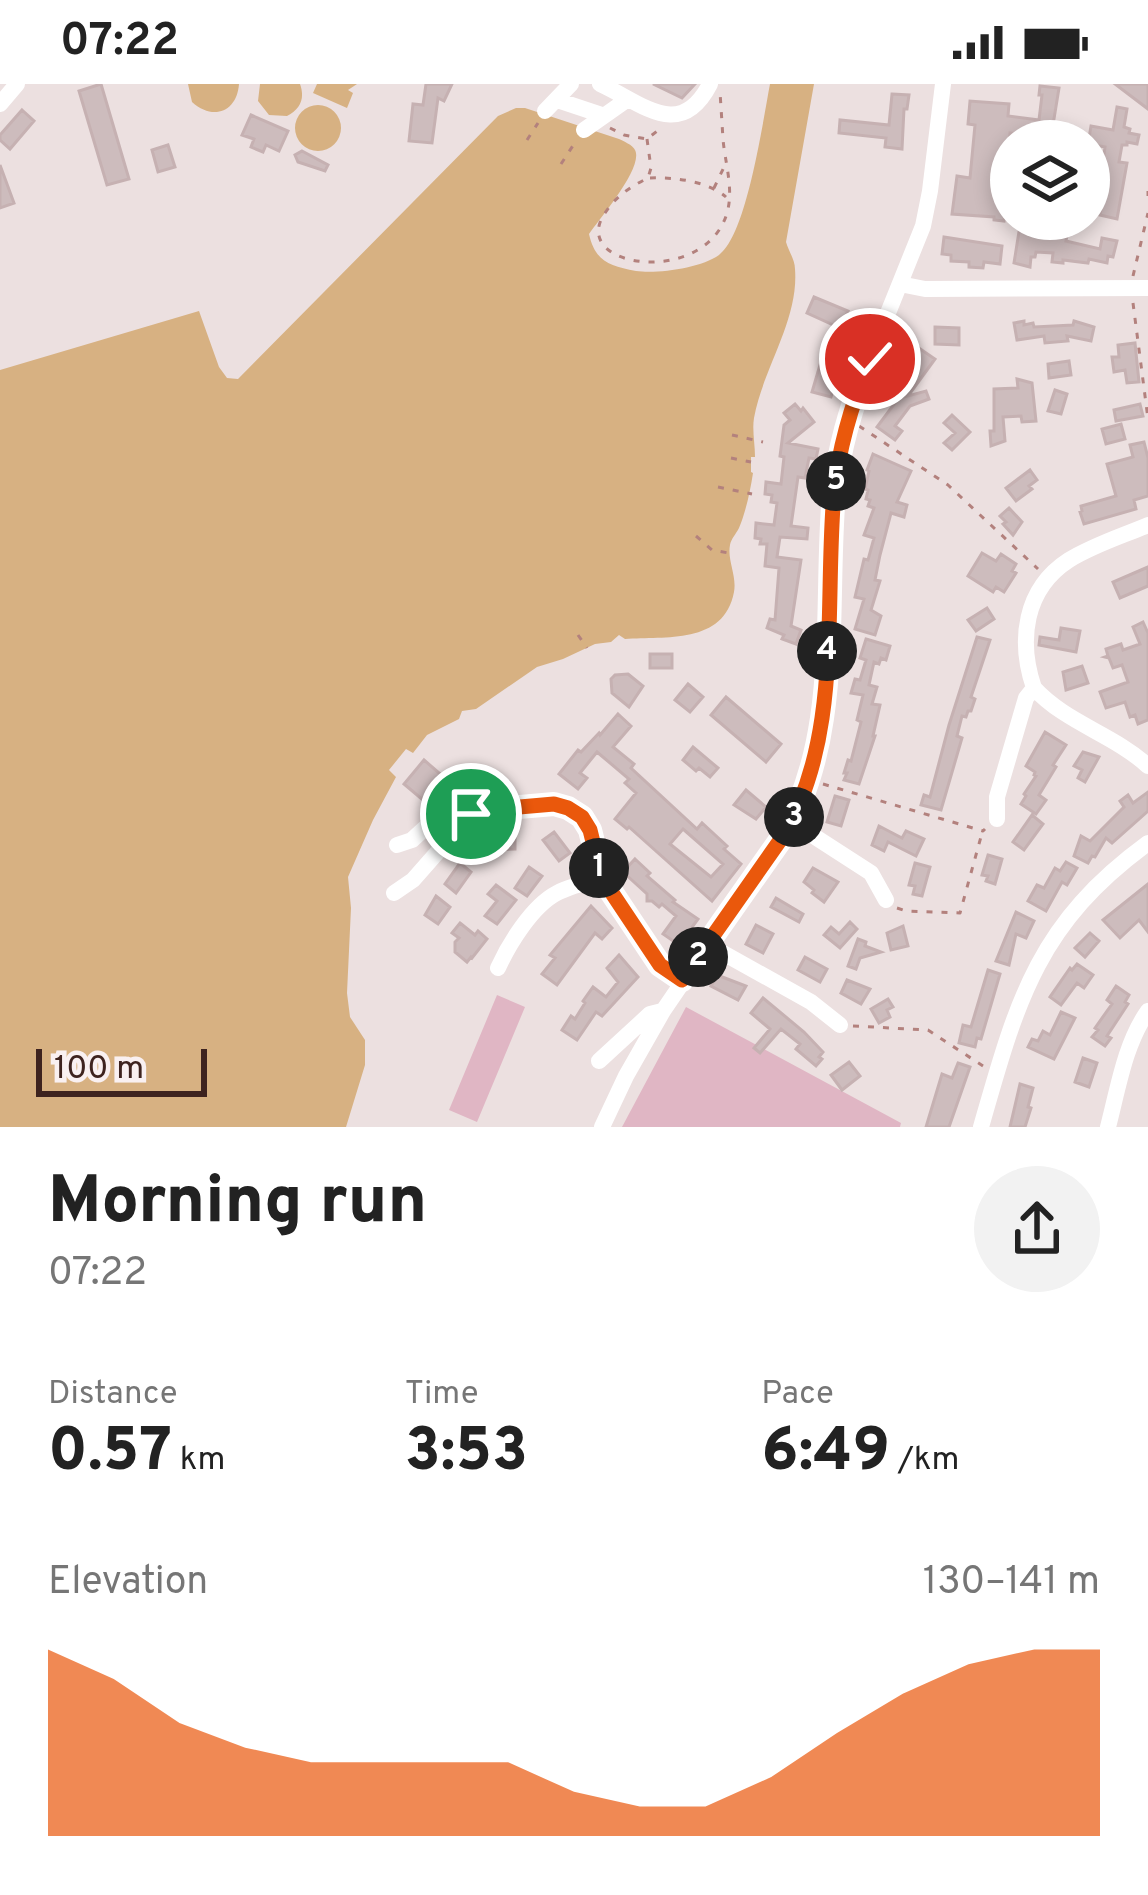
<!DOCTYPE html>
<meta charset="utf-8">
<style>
:root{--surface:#fff;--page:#f2f2f2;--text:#222;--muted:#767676;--accent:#ea580c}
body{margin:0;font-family:Overpass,sans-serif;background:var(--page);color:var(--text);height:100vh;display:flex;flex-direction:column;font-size:45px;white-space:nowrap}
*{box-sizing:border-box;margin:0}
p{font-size:39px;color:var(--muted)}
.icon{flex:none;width:66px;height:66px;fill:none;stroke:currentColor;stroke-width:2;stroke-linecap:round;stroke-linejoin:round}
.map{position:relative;height:1043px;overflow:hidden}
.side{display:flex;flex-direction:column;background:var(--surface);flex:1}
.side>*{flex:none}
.controls{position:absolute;left:990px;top:36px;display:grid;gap:24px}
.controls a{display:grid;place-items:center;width:120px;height:120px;border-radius:50%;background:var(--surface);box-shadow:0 6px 18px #0003;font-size:60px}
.scale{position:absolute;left:36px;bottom:30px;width:171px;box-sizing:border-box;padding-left:12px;border:6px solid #3e231f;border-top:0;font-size:33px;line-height:42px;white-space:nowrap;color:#3e231f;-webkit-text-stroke:9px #f9f0f1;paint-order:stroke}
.pin{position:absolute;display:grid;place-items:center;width:102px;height:102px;color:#fff;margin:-51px;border:6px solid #fff;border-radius:50%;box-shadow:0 3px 12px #0007}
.km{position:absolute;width:60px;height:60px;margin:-30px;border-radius:50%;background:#222;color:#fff;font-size:33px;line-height:60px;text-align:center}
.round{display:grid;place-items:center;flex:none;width:126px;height:126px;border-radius:63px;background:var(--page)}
.summary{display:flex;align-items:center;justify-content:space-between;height:204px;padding:0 48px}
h1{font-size:66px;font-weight:800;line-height:90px}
.metrics{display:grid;grid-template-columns:repeat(3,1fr);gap:18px;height:204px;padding:12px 48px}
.metrics div{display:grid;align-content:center}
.metrics b{font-size:60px;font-weight:800}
.metrics small{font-size:33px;font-weight:400}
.metrics p{font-size:33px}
.chart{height:336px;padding:24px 48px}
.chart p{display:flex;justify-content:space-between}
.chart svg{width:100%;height:216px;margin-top:12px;fill:var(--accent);opacity:.7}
.status{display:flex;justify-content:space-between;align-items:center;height:84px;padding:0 60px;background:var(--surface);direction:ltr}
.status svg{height:33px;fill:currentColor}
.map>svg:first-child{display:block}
</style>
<div class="status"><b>07:22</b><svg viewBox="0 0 49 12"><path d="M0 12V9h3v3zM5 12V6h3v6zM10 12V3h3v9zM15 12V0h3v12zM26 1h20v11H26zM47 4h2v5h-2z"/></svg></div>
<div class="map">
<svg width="1148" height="1043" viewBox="0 0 1148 1043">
<rect width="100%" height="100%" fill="#ece0e0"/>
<path fill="#e0b6c4" d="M497 911 525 923 477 1038 449 1026Z
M686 923 901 1039 900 1043H622Z"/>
<path fill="#d7b182" d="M188 0H239C237 28 213 37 192 18Z
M260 0H300C305 14 301 25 287 32L269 31 258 17Z
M317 0H357L348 6 353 9 347 24 313 9Z
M770 0H814L786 158C789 168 795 176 795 185 799 236 763 284 754 334 752 346 755 360 755 373H751V388L753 389C750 408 746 427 739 444 736 450 731 455 730 461 727 476 737 492 734 508 724 561 665 552 625 555L619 551 611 558 595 560 563 575 537 583 476 625 462 627 459 635 427 651 413 669 406 665 389 686 396 693 373 736 348 793 351 824 347 909 350 933 365 956V981L346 1043H0V286L199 227 219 283 227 294 238 295 498 32 516 24H525L619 55C623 57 633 61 635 66 644 83 600 134 589 150 595 177 609 182 636 187 658 190 701 184 719 171 747 151 763 36 770 0Z
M295 44a23 23 0 1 1 46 0a23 23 0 1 1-46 0Z"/>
<path fill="#cdbcbd" stroke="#c6b1b2" stroke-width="3" fill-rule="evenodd" d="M101 0 129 95 107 101 79 7Z
M426 0H452L444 17 438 14 432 59 409 57 413 20 423 21Z
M653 0H695L682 14Z
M1115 0H1148V25Z
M1040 2 1059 4 1052 47 1033 44 1032 52 1010 49 1008 70 1001 69 994 95 1003 96 1000 125H1005L1004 137 994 136V133L952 130 957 92 970 94 975 41 968 40 970 17 1009 20 1008 32 1039 36 1042 11H1039Z
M892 10 909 11 907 25H904L902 65 885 63 886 54 839 49 840 36 889 41Z
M1117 23 1127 25 1124 43 1130 45 1129 49 1139 51 1137 60 1127 58V61H1122L1119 78 1127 79 1117 135 1100 131 1107 87 1102 86 1105 63 1089 60V54L1091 42 1113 46Z
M22 26 34 37 10 65 0 56V51Z
M251 31 288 47 279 67 266 61 263 68 251 63 254 55 242 51Z
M168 61 175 83 158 88 152 66Z
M302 67 328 81 325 87 298 78 295 71Z
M0 81 14 119 0 124Z
M1021 135H1070L1066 157 1100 165 1102 154 1117 157 1113 173 1108 172 1107 179 1089 175 1088 179 1063 176V179L1052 178 1053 169 1036 168 1035 173H1031L1030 183 1014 179Z
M944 153 1002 162 1000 180 984 178 983 184 969 183V178L951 177V171L942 170Z
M814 213 848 227 840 244 807 229Z
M1024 237V241L1033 239 1034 243 1073 241 1074 237 1094 243 1091 257 1067 252 1068 257 1045 259 1044 252 1017 256 1014 239Z
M935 243 959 244V261L935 260Z
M836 250 846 257 829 286 833 287 830 298 835 300 831 313 812 308 822 274Z
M1135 259 1139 298 1127 299 1125 286 1114 288 1112 273H1119L1118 261Z
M913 260 935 275 908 312 926 307 929 315 910 322 895 342 902 347 895 356 877 343 898 315 895 306 900 304 898 297 914 292 898 281Z
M1069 277 1071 291 1049 294 1048 280Z
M1017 295 1032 299 1036 337 1022 338 1021 332 1003 333 1005 357 991 362 990 347H994V305L1018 304Z
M1055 306 1067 310 1061 330 1048 327Z
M795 320 801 327 803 324 814 338 788 359 818 365 816 375 809 374 805 394 798 393 791 442 808 444 807 455 780 453 777 473 801 476 791 542 801 546 796 560 782 555 784 551 767 544 770 535 775 536 779 484 765 482 767 460H760L761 455 755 454 756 439 774 441 777 419 771 418 772 411 765 410 766 398 781 400 784 373 780 372 784 341 790 336 784 329Z
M1140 320 1143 332 1116 337 1114 326Z
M952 331 970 348 952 366 944 359 955 349 944 339Z
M1121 340 1125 355 1106 360 1102 345Z
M1144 358 1148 374V412L1134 416 1136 425 1084 440 1080 428 1082 427 1081 422 1116 412 1107 380 1133 373 1130 361Z
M873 370 911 387 897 418 907 421 904 433 891 429 880 471 875 496 880 497 871 526 881 532 875 551 855 545 864 515 855 513 864 475 868 476 874 454 864 451 874 424 868 422 870 416 866 415 868 406 865 405 869 387 867 386Z
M1030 386 1037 396 1029 402 1032 405 1016 417 1006 404Z
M1009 424 1022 438 1013 451 1003 440 1006 438 1000 432Z
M982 469 996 477 1001 470 1016 480 1012 487 1016 489 1004 508 996 503 993 508 968 492Z
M1148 483V502L1120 514 1113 498Z
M987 524 994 535 976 547 968 536Z
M1143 538 1148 549V636L1138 640 1135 631 1130 633 1125 618 1106 624 1100 608 1128 598 1122 581 1113 584 1109 574 1105 573 1108 572 1106 565 1121 560 1123 566 1140 560 1133 543Z
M1061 544 1080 547 1076 568 1039 561 1040 553 1059 556Z
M977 553 990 556 971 613 975 615 971 627H968L966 633 962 632 957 652 962 654 941 726 921 721 924 711 930 713 949 641Z
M866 555 890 562 886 576 881 574 879 580 874 578 869 601 877 603 872 620 880 621 873 652H875L859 700 844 696 847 689H844L848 676 851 677 861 638 857 636 863 611 851 609 855 595 860 596 866 576 860 574Z
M650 570H672V584H650Z
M1082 582 1088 599 1066 606 1063 588Z
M628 590 643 602 629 623 612 609 611 595 615 591Z
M688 600 703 613 690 628 675 616Z
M726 613 781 660 766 678 711 631Z
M618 630 631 642 613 663 634 680 631 684 697 745 702 739 727 762 724 765 741 780 712 817 629 743 627 745 615 735 636 709 625 699 629 695 597 668 580 689 587 694 578 705 559 690 578 666 581 668 599 649 600 651ZM683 745 723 780 711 793 670 760Z
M1045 648 1066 661 1053 681 1056 683 1039 711 1046 716 1036 730 1021 720 1026 712 1024 710 1036 692 1034 691 1035 688 1026 682Z
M693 663 718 684 710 693 699 684 696 687 683 676Z
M1083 668 1099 673 1085 698 1078 694 1082 686 1074 682Z
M424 676 453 701 430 722 404 700Z
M746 706 766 723 756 735 734 721Z
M1148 708V727L1112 759 1106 754 1095 773 1092 772 1088 779 1074 772 1081 752 1090 757 1124 723 1120 717 1128 711 1133 719Z
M835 712 849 716 841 742 827 738Z
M1032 731 1043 740 1024 766 1013 758Z
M879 742 902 754 906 747 924 755 916 772 888 758 884 767 872 761Z
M489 748H509V751H515V765L489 766Z
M554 748 570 769 559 777 543 756Z
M988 771 1002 775 995 800 986 797 988 792 982 791Z
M635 775 650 789 647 792 675 816 673 818 698 835 679 861 663 850 676 832 662 820 659 823 652 817H647V810L623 788Z
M1066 778 1077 784 1067 801 1062 798 1046 827 1028 817 1037 801 1044 804 1055 784 1060 787Z
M460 779 471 788 456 809 445 800Z
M915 779 930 783 922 812 913 810 915 802 909 801Z
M529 783 542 792 527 812 515 804Z
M813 784 838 798 824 818 812 809 814 806 804 798Z
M1148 800V848L1139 836 1120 854 1103 836Z
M496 801 516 816 497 840 485 832 497 817 488 810Z
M436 812 450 823 438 840 425 831Z
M776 814 803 830 799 838 771 823Z
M591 822 612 844 602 855 595 849 557 901 542 890 555 874 550 871Z
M1016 828 1034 837 1026 854 1016 850 1009 881 996 877Z
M850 838 857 845 840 864 824 851 831 843 839 850Z
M460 839 475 851 478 847 487 855 472 874 471 873 467 878 455 868V858L459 854 452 849Z
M756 841 773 850 763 869 746 860Z
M903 842 908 862 891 866 887 849Z
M1090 849 1099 857 1085 873 1075 864Z
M858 855 866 858 865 862 881 868 860 874 856 885 848 882Z
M619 871 638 893 602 932 596 928 577 956 562 946 571 932 575 935 585 919 583 917 593 903 606 913 618 898 607 884Z
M805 873 827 885 820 898 798 886Z
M1077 880 1093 891 1084 904 1077 899 1061 921 1050 913 1070 884 1072 886Z
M988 886 1000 890 981 955 977 954 975 963 959 959 963 941 971 943Z
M717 891 746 902 738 916 711 902Z
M847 896 870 905 861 920 841 909Z
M1116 902 1129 911 1125 918 1128 920 1107 952 1111 954 1105 962 1092 953 1098 946 1095 944 1112 920 1107 916Z
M763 914 804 948 823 968 819 973 822 975 816 982 796 965 800 960 781 945 760 969 754 964 770 945 751 929Z
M888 915 893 923 887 926 890 933 879 939 871 925Z
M1061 928 1075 934 1054 975 1028 963 1032 955 1038 957 1043 947 1050 951Z
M1083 974 1097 979 1089 1003 1075 998Z
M849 978 860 992 842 1006 831 991Z
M958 979 970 983 949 1043H926L942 990 952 994Z
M1020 1000 1033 1004 1028 1023 1031 1024 1025 1043H1010Z"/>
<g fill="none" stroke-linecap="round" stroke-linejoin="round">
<path stroke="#b3817d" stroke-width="3" stroke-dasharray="6 9" stroke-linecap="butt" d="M610 44 624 51 647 55 661 44
M647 55 651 84 648 94C630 103 616 112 605 129 567 184 705 204 727 129 734 105 725 79 723 55 722 39 721 23 720 8
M527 56 538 39
M561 80 576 57
M650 94C673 93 708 97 726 113
M714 104 725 81
M1148 107V112
M1133 192 1148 129
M1133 219 1148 335
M859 342 948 401 1038 485
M732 351 763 358
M731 374 751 378
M718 403 752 410
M696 452 712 466 734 470
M578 551 587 564
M823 700 983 747 985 745
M897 824 906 827 960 829 982 749
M853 942 928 946 983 982"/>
<path stroke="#fff" stroke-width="16" d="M600 0C642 19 680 58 710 0
M557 16 602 31
M0 20 17 0
M545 27 571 0
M584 46 628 15
M900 200 925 205 1148 204
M1034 604C1066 639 1113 650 1148 682
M997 735V713L1026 614 1034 604C1018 557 1024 505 1069 476 1093 461 1122 452 1148 441
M792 738 871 789 886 816
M397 761 412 756 464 708 474 711 485 726
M394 809 413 796 471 730 485 726 554 720 575 728 590 746 602 794 660 881 682 896
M707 860 811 918 840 941
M498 884C509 860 532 822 557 809 571 802 587 798 602 794
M599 977 650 930 662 927
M602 1043 626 992 663 927 792 738 809 697 818 656 827 571 834 412 839 373 853 316 923 142 930 107 943 0
M981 1043C1017 917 1037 840 1148 759
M1108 1043C1118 1005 1125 959 1148 927"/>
</g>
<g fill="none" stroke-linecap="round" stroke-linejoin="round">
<defs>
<path id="route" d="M471 730 484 726 554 720 568 724 582 733 590 746 602 794 660 881 682 896 781 755C843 656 824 521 834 409 839 361 852 319 870 275"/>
</defs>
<use href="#route" stroke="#fff" stroke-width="24"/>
<use href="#route" stroke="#ea580c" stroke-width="15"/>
</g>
</svg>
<div class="controls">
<a><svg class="icon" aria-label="layers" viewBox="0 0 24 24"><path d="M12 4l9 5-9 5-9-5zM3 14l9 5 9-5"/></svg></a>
</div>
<div class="scale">100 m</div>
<div class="pin" style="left:471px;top:730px;background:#1e9e55"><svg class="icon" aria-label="arrive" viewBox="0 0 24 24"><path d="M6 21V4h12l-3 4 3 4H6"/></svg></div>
<div class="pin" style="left:870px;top:275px;background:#d93025"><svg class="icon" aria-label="check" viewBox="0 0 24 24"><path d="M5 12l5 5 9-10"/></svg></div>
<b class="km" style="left:599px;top:784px">1</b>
<b class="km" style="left:698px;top:873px">2</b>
<b class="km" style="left:794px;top:733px">3</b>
<b class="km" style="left:827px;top:567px">4</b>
<b class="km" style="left:836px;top:397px">5</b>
</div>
<section class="side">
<div class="summary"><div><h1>Morning run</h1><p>07:22</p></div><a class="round"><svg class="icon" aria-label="share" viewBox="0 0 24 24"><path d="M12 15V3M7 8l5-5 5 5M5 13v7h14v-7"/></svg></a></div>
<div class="metrics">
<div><p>Distance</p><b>0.57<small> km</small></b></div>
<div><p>Time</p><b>3:53</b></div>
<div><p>Pace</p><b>6:49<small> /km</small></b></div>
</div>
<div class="chart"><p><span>Elevation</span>130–141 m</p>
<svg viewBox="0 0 160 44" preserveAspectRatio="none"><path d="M0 44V6L10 12L20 21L30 26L40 29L50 29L60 29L70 29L80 35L90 38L100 38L110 32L120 23L130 15L140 9L150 6L160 6V44z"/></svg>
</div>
</section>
